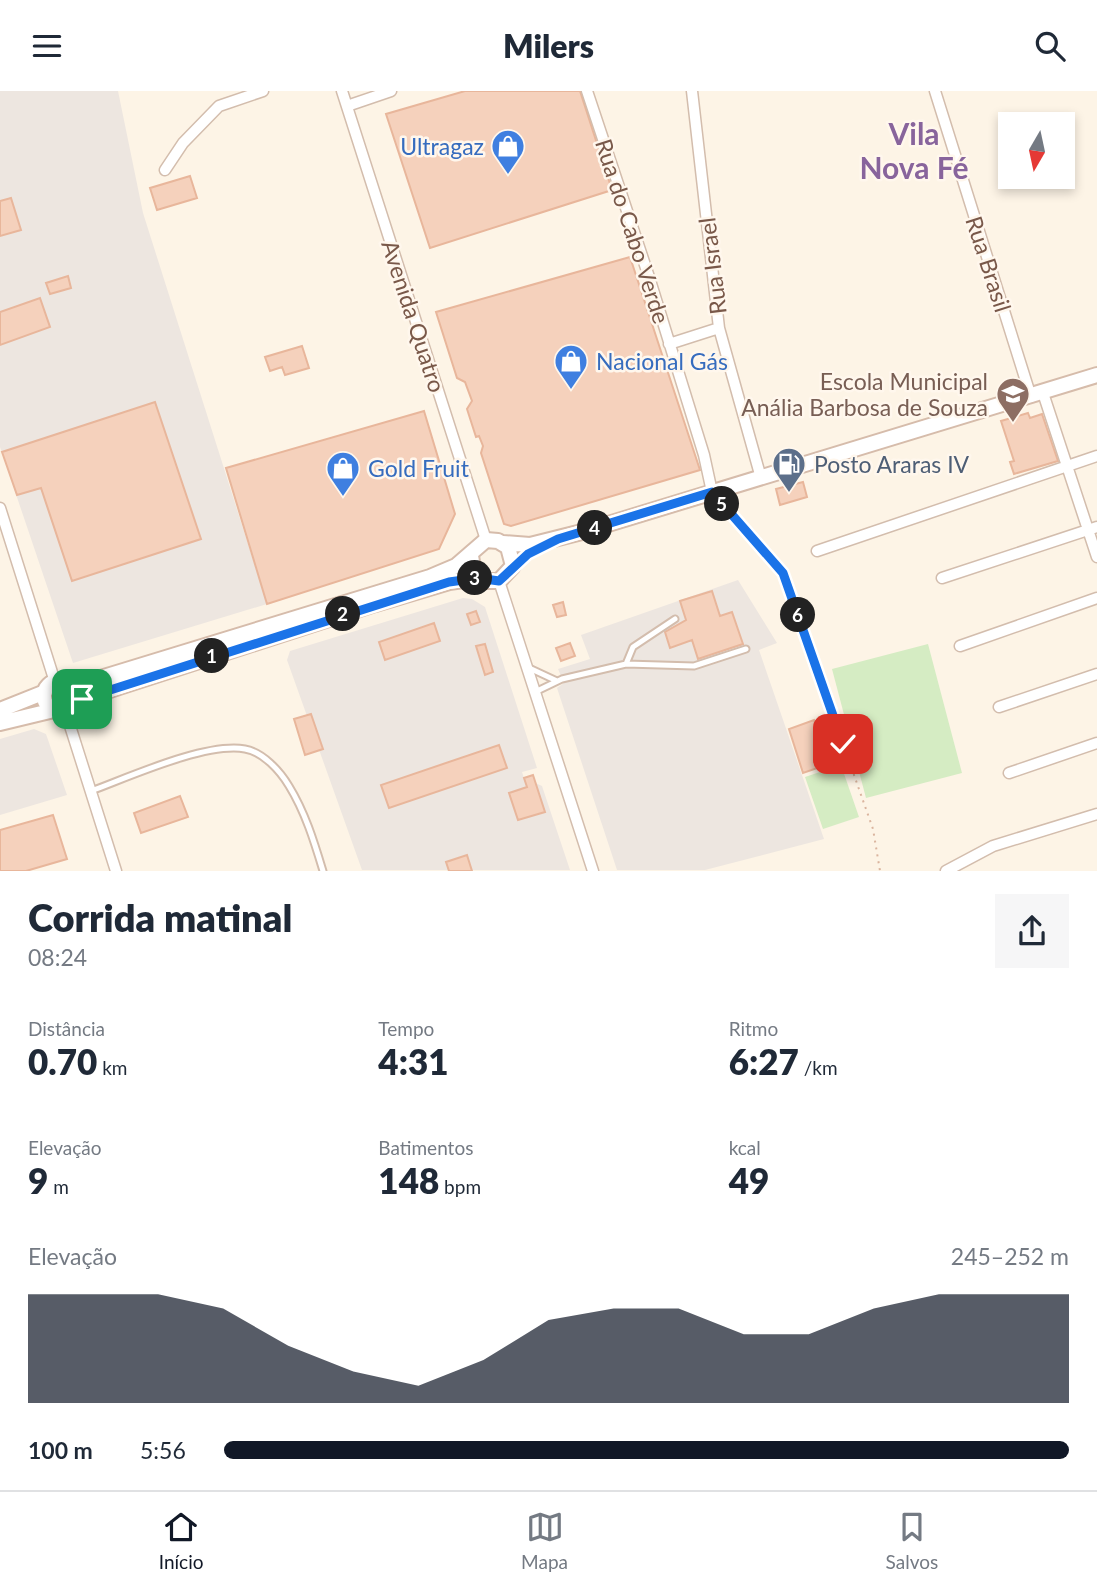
<!DOCTYPE html>
<html lang="pt">
<meta charset="utf-8">
<style>
:root{--surface:#fff;--page:#f6f6f7;--text:#1f2937;--muted:#747a83;--line:#e0e1e3;--accent:#111827}
body{margin:0;font-family:Lato,sans-serif;background:var(--page);color:var(--text);height:100vh;display:flex;flex-direction:column;font-size:26px;white-space:nowrap}
*{box-sizing:border-box;margin:0}
p{font-size:23px;color:var(--muted)}
.icon{flex:none;width:38px;height:38px;fill:none;stroke:currentColor;stroke-width:2;stroke-linecap:round;stroke-linejoin:round}
.map{position:relative;height:780px;overflow:hidden}
.side{display:flex;flex-direction:column;background:var(--surface);flex:1}
.side>*{flex:none}
.needle{width:46px;rotate:189deg}
.tools{position:absolute;left:998px;top:21px;display:grid;gap:14px}
.tools a{display:grid;place-items:center;width:77px;height:77px;border-radius:0px;background:var(--surface);box-shadow:0 4px 10px #0003;font-size:35px}
.pin{position:absolute;display:grid;place-items:center;width:60px;height:60px;color:#fff;margin:-30px;border-radius:14px;box-shadow:0 4px 10px #0006}
.km{position:absolute;width:35px;height:35px;margin:-18px;border-radius:50%;background:#222;color:#fff;font-size:19px;line-height:35px;text-align:center}
.round{display:grid;place-items:center;flex:none;width:74px;height:74px;border-radius:0px;background:var(--page)}
.head{display:flex;align-items:center;justify-content:space-between;height:119px;padding:0 28px}
h1{font-size:38px;font-weight:800;line-height:52px}
.figures{display:grid;grid-template-columns:repeat(3,1fr);gap:10px;height:119px;padding:7px 28px}
.figures div{display:grid;align-content:center}
.figures b{font-size:35px;font-weight:800}
.figures small{font-size:19px;font-weight:400}
.figures p{font-size:19px}
.chart{height:196px;padding:14px 28px}
.chart p{display:flex;justify-content:space-between}
.chart svg{width:100%;height:126px;margin-top:7px;fill:var(--accent);opacity:.7}
ul{padding:0 28px;list-style:none;font-size:23px}
li{display:grid;grid-template-columns:112px 84px 1fr;align-items:center;height:52px}
li i{height:18px;border-radius:9px;background:var(--accent)}
header{display:flex;justify-content:space-between;align-items:center;height:91px;padding:0 28px;background:var(--surface);font-size:32px;font-weight:800}
.dock{display:flex;justify-content:space-around;align-items:center;height:98px;border-top:2px solid var(--line);background:var(--surface);font-size:19px;color:var(--muted)}
.dock a{display:grid;justify-items:center;gap:4px}
.dock .selected{color:var(--accent)}
.map>svg:first-child{display:block}
</style>
<header><svg class="icon" aria-label="menu" viewBox="0 0 24 24"><path d="M4 6h16M4 12h16M4 18h16"/></svg>Milers<svg class="icon" aria-label="search" viewBox="0 0 24 24"><circle cx="10" cy="10" r="6"/><path d="M15 15l6 6"/></svg></header>
<div class="map">
<svg width="1097" height="780" viewBox="0 0 1097 780">
<rect width="100%" height="100%" fill="#fdf4e6"/>
<path fill="#ede6e0" d="M0 0H118L143 122 267 513 73 572 0 356Z
M738 489 777 552 759 559 824 748 705 779H617L557 597 564 592 558 578 590 568 581 544Z
M463 507 472 508 485 516 537 677 522 681 524 687 542 695 570 779H362L287 569 290 560Z
M34 638 46 643 67 704 0 724V648Z"/>
<path fill="#d5ecc3" d="M928 553 962 682 866 707 832 578Z
M841 674 859 726 823 738 805 686Z"/>
<path fill="#f5d1bc" stroke="#e8b69b" stroke-width="2" d="M465 0H580L612 99 430 157 386 23Z
M190 85 197 107 157 119 150 97Z
M11 107 21 139 0 145V110Z
M630 166 700 379 511 435 504 433 481 362 483 355 479 345 476 346 467 318 472 310 465 291 457 287 436 221Z
M68 185 71 197 50 203 46 192Z
M40 207 50 236 0 254V221Z
M302 255 309 277 285 284 282 276 270 280 265 266Z
M155 311 201 448 72 490 41 397 17 404 2 361Z
M424 320 455 423 439 458 267 513 226 377Z
M1028 322 1030 327 1042 323 1058 370 1014 383 1010 371 1014 370 1001 330Z
M803 391 807 406 780 414 776 398Z
M712 500 720 525 732 521 743 553 698 568 692 549 670 557 665 541 686 529 680 510Z
M563 511 566 524 557 526 553 514Z
M476 520 480 531 471 534 467 523Z
M434 532 440 550 385 569 379 551Z
M570 552 575 565 561 570 556 557Z
M485 553 493 581 485 584 476 555Z
M311 623 323 658 305 664 294 628Z
M814 629 829 673 803 682 789 638Z
M499 654 507 677 389 717 381 694Z
M533 684 545 721 518 729 509 702 527 696 524 687Z
M180 705 188 726 141 742 134 722Z
M53 724 67 768 26 780H0V739Z
M467 764 472 780H449L446 771Z"/>
<g fill="none" stroke-linecap="round" stroke-linejoin="round">
<defs>
<path id="lane" d="M626 573 633 556 675 528
M527 576 557 590
M535 601 562 588 626 573 694 575 746 558
M91 700C129 686 206 651 245 658 263 661 280 680 289 695 305 721 314 750 323 780"/>
<path id="street" d="M342 0 486 449
M587 0 649 186 704 364 712 401
M692 0 719 237 761 387
M935 0 1031 306
M347 15 391 0
M165 79 183 52 219 15 263 0
M669 253 719 237
M1043 302 1097 466
M0 417 55 591
M817 460 1097 365
M942 487 1097 436
M499 490 593 780
M960 555 1097 507
M999 616 1097 583
M65 619 116 780
M1009 682 1097 652
M946 780 993 755 1097 723"/>
<path id="secondary" d="M503 452 530 454 582 441 1097 284
M44 605a15 15 0 1 1 30 0a15 15 0 1 1-30 0Z
M71 596 430 486 456 475 486 449 498 450 508 456 513 475 499 490H485L474 482 471 465
M73 611 375 513 449 491 478 487
M0 619 45 601
M0 632 54 619"/>
</defs>
<use href="#lane" stroke="#d3bdad" stroke-width="9"/>
<use href="#street" stroke="#d3bdad" stroke-width="13"/>
<use href="#secondary" stroke="#d6bcab" stroke-width="18"/>
<path stroke="#dab49e" stroke-width="2" stroke-dasharray="2 5" stroke-linecap="butt" d="M720 411 783 482 873 738 880 780"/>
<use href="#lane" stroke="#fff" stroke-width="5"/>
<use href="#street" stroke="#fff" stroke-width="10"/>
<use href="#secondary" stroke="#fff" stroke-width="14"/>
</g>
<g fill="none" stroke-linecap="round" stroke-linejoin="round">
<defs>
<path id="route" d="M82 608 449 491 478 487 499 490 528 463 558 448 712 401 783 482 843 653"/>
</defs>
<use href="#route" stroke="#fff" stroke-width="14"/>
<use href="#route" stroke="#1a73e8" stroke-width="9"/>
</g>
<defs>
<symbol id="shop-pin" viewBox="-11 -11 22 30"><path d="M0 17L-7.5 6A9.5 9.5 0 1 1 7.5 6Z" fill="#3f7fe0" stroke="#fff7ed"/><path d="M-5-2.5h2.3a2.7 3.5 0 0 1 5.4 0H5L5.5 6h-11ZM-1.5-2.5h3a1.5 2.3 0 0 0-3 0Z" fill="#fff"/></symbol>
<symbol id="school-pin" viewBox="-11 -11 22 30"><path d="M0 17L-7.5 6A9.5 9.5 0 1 1 7.5 6Z" fill="#8d6e63" stroke="#fff7ed"/><path d="M0-5L7-2L0 1L-7-2ZM-4 1L0 2.5L4 1V4Q0 6-4 4Z" fill="#fff"/></symbol>
<symbol id="fuel-pin" viewBox="-11 -11 22 30"><path d="M0 17L-7.5 6A9.5 9.5 0 1 1 7.5 6Z" fill="#5c6f8a" stroke="#fff7ed"/><path d="M-5.5-6h7V0h2V4h1.3V-2.5L3-4.5l.8-.8L6-3V5H2.5V1h-1V6h-7ZM-4.2-4.7v3.2H.2V-4.7Z" fill="#fff"/></symbol>
</defs>
<g fill-rule="evenodd">
<use href="#shop-pin" x="489" y="36" width="38" height="52"/>
<use href="#shop-pin" x="552" y="251" width="38" height="52"/>
<use href="#school-pin" x="994" y="284" width="38" height="52"/>
<use href="#fuel-pin" x="770" y="354" width="38" height="52"/>
<use href="#shop-pin" x="324" y="358" width="38" height="52"/>
</g>
<g text-anchor="middle" dominant-baseline="central" stroke-width="5" stroke-linejoin="round" paint-order="stroke">
<g font-size="23" fill="#366cbe" stroke="#fff7ed" text-anchor="start">
<text x="484" y="55" text-anchor="end">Ultragaz</text>
<text x="596" y="270">Nacional Gás</text>
<text x="368" y="377">Gold Fruit</text>
</g>
<g font-size="23" fill="#795849" stroke="#fff7ed">
<text transform="translate(633 140) rotate(72)">Rua do Cabo Verde</text>
<text transform="translate(989 173) rotate(72)">Rua Brasil</text>
<text transform="translate(712 175) rotate(-97)">Rua Israel</text>
<text transform="translate(414 225) rotate(72)">Avenida Quatro</text>
</g>
<g font-size="23" fill="#785e54" stroke="#fff7ed" text-anchor="end">
<text x="988" y="290">Escola Municipal<tspan x="988" dy="26">Anália Barbosa de Souza</tspan></text>
</g>
<g font-size="23" fill="#4e5e75" stroke="#fff7ed" text-anchor="start">
<text x="814" y="373">Posto Araras IV</text>
</g>
<g font-size="30" font-weight="bold" fill="#88649c" stroke="#fff7ed">
<text x="914" y="42">Vila<tspan x="914" dy="34">Nova Fé</tspan></text>
</g>
</g>
</svg>
<div class="tools">
<a><svg class="needle" viewBox="-14 -14 28 28"><path d="M0-13l5 13h-10z" fill="#e53935"/><path d="M0 13l5-13h-10z" fill="#747a83"/></svg></a>
</div>
<div class="pin" style="left:82px;top:608px;background:#1e9e55"><svg class="icon" aria-label="arrive" viewBox="0 0 24 24"><path d="M6 21V4h12l-3 4 3 4H6"/></svg></div>
<div class="pin" style="left:843px;top:653px;background:#d93025"><svg class="icon" aria-label="check" viewBox="0 0 24 24"><path d="M5 12l5 5 9-10"/></svg></div>
<b class="km" style="left:212px;top:565px">1</b>
<b class="km" style="left:343px;top:523px">2</b>
<b class="km" style="left:475px;top:487px">3</b>
<b class="km" style="left:595px;top:437px">4</b>
<b class="km" style="left:722px;top:413px">5</b>
<b class="km" style="left:798px;top:524px">6</b>
</div>
<section class="side">
<div class="head"><div><h1>Corrida matinal</h1><p>08:24</p></div><a class="round"><svg class="icon" aria-label="share" viewBox="0 0 24 24"><path d="M12 15V3M7 8l5-5 5 5M5 13v7h14v-7"/></svg></a></div>
<div class="figures">
<div><p>Distância</p><b>0.70<small> km</small></b></div>
<div><p>Tempo</p><b>4:31</b></div>
<div><p>Ritmo</p><b>6:27<small> /km</small></b></div>
</div>
<div class="figures">
<div><p>Elevação</p><b>9<small> m</small></b></div>
<div><p>Batimentos</p><b>148<small> bpm</small></b></div>
<div><p>kcal</p><b>49</b></div>
</div>
<div class="chart"><p><span>Elevação</span>245–252 m</p>
<svg viewBox="0 0 160 44" preserveAspectRatio="none"><path d="M0 44V6L10 6L20 6L30 11L40 24L50 33L60 38L70 29L80 15L90 11L100 11L110 20L120 20L130 11L140 6L150 6L160 6V44z"/></svg>
</div>
<ul>
<li><b>100 m</b>5:56<i style="width:100%"></i></li>
</ul>
</section>
<nav class="dock">
<a class="selected"><svg class="icon" aria-label="home" viewBox="0 0 24 24"><path d="M3 11l9-7 9 7M6 9v11h12V9"/></svg>Início</a>
<a><svg class="icon" aria-label="map" viewBox="0 0 24 24"><path d="M3 6l6-2 6 2 6-2v14l-6 2-6-2-6 2zM9 4v14M15 6v14"/></svg>Mapa</a>
<a><svg class="icon" aria-label="saved" viewBox="0 0 24 24"><path d="M7 4h10v16l-5-4-5 4z"/></svg>Salvos</a>
</nav>
